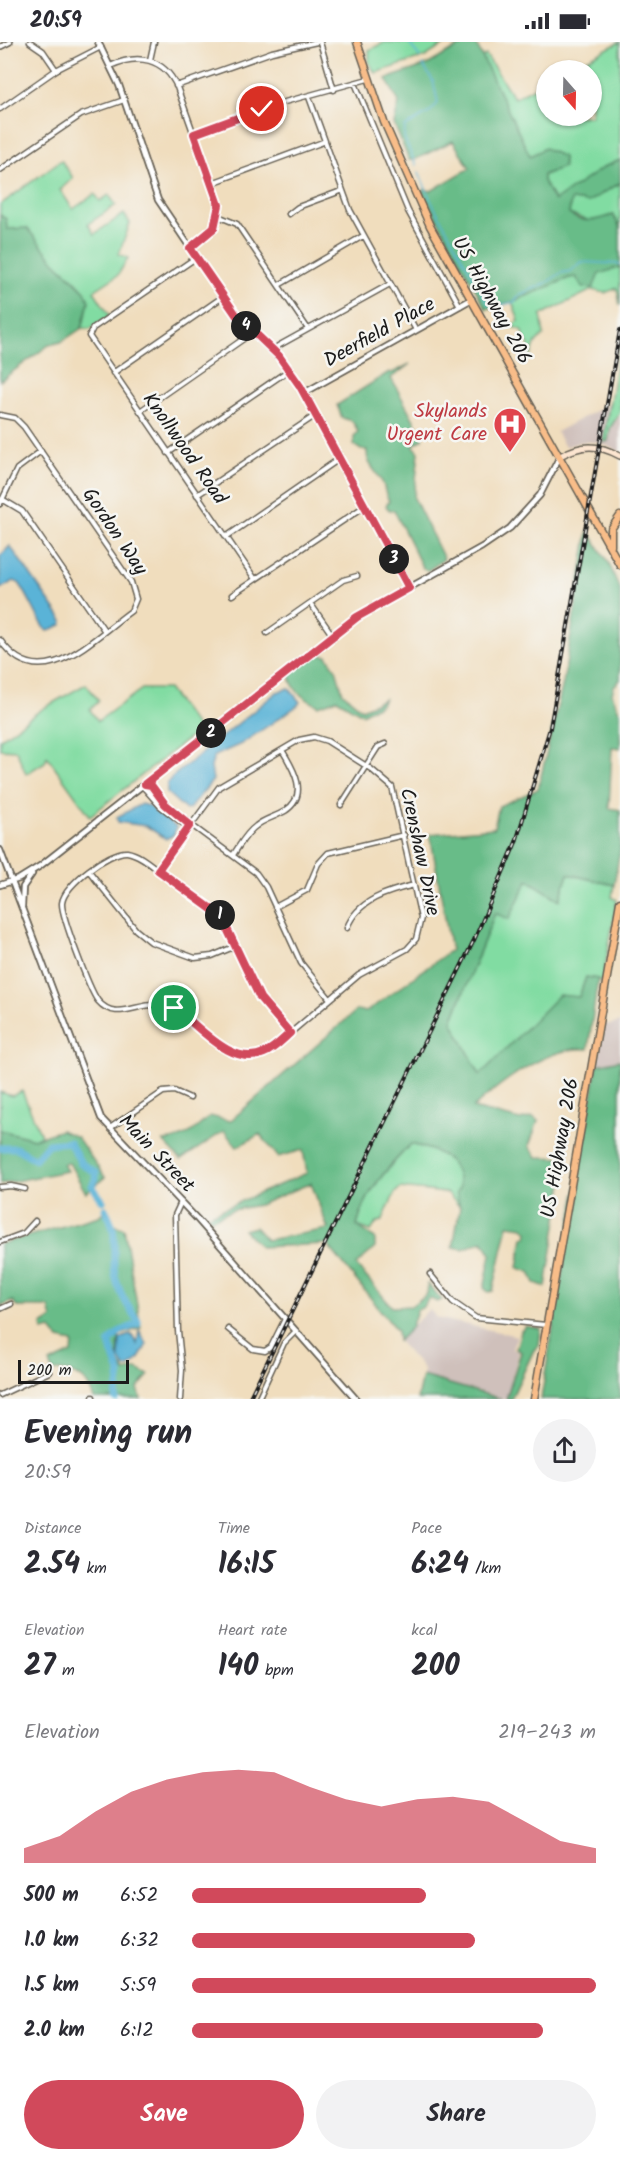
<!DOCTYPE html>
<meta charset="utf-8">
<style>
:root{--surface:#fff;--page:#f2f2f3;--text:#2b2b33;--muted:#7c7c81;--accent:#d1495b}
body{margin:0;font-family:Kalam,sans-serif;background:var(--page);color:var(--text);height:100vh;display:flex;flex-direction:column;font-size:22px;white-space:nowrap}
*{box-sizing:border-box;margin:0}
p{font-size:20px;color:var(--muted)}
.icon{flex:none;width:33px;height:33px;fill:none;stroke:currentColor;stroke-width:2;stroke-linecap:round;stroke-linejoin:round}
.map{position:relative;height:1357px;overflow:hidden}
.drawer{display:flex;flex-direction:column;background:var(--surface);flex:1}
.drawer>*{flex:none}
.needle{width:39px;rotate:160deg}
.fabs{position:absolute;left:536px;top:18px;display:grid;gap:12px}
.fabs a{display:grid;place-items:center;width:66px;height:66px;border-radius:50%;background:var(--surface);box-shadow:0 2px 4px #0004;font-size:30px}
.scale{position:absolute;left:18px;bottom:15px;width:111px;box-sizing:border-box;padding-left:6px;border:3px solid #1c1c1c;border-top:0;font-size:16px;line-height:21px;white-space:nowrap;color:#1c1c1c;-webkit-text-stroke:4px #f6f6f2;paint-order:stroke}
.pin{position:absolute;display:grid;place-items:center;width:51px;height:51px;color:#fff;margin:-26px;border:3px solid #fff;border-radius:50%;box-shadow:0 2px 6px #0007}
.km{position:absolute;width:30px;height:30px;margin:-15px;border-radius:50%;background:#222;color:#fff;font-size:16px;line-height:30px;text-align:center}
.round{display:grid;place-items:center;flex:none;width:63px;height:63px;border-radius:32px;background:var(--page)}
.overview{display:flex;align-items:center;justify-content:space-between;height:102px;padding:0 24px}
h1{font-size:33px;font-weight:700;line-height:45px}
.stats{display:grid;grid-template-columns:repeat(3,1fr);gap:9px;height:102px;padding:6px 24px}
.stats div{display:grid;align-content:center}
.stats b{font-size:30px;font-weight:700}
.stats small{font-size:16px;font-weight:400}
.stats p{font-size:16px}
.chart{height:168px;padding:12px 24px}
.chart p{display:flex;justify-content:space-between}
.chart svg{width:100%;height:108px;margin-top:6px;fill:var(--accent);opacity:.7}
.button{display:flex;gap:12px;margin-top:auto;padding:12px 24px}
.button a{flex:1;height:69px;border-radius:36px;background:var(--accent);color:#fff;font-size:24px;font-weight:700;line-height:69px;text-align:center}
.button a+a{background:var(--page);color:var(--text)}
ul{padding:0 24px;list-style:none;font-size:20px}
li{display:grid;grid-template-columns:96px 72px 1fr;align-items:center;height:45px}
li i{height:15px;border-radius:8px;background:var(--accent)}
.status{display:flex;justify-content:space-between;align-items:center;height:42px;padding:0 30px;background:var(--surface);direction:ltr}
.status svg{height:16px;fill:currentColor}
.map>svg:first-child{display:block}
</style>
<div class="status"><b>20:59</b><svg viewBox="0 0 49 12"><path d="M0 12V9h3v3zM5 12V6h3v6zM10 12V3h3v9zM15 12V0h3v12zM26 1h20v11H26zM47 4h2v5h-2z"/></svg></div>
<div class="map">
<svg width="620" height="1357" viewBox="0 0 620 1357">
<rect width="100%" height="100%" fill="#f6f6f2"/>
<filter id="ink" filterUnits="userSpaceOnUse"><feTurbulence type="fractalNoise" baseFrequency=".0167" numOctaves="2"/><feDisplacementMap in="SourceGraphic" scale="12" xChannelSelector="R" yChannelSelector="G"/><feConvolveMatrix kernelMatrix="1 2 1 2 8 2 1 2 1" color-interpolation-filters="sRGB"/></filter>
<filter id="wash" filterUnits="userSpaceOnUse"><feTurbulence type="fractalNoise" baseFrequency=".008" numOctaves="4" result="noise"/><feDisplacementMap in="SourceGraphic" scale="24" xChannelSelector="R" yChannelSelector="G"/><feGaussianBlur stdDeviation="1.35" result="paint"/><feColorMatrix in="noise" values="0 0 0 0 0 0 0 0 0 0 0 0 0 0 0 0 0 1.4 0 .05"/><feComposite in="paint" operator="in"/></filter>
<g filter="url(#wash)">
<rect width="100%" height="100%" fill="#f0ddbd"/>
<path fill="#cfc0bb" d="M613 343 620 348V410L598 400H581L565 405 556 390 610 361Z
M620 980V1018L597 1023 604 981 609 983Z
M429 1267 437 1276 517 1294 512 1307 519 1310 506 1357 422 1334 423 1327 398 1299Z"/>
<path fill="#81dca2" stroke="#4e7c5f" stroke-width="1.5" d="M385 0H449L425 15 375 31 369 20V8Z
M620 0V118L604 125 555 159 543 139V133L563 125 530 115 482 15 486 13 514 56 546 39V74H591V28H566Z
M61 118 73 136 60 148 73 167 95 152 100 159 109 153 116 163 88 182 94 192 124 172 130 181 119 212 128 216 118 233 94 249 110 274 90 287 82 286C84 278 89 266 88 258 86 238 24 199 7 187L6 177 0 173V163Z
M620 141V186L613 173 592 180 569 172 571 158 588 160Z
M620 225V264L617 246 605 251 592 248 541 273 544 293 535 302 531 314 526 312 529 304 521 288 511 284 519 279 512 260 569 236Z
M620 301V370L610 386 608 399 603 400Z
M86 642 99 659 90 668 98 679 142 647H168L199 688 90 774 47 714 45 720 26 732 16 708 0 707V697L44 666Z
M568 832 614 843 612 855 617 858 602 941 598 937 586 935 579 955 513 1001 480 1033 452 979 495 871 509 877 528 837 559 858Z
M22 1049 41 1093 34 1097 0 1088V1050L12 1054Z
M411 1102C437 1109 458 1114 460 1146L456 1151 460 1165 447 1151 400 1146 395 1151 382 1179 377 1180 371 1189 357 1184C365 1150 387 1127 411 1102Z"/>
<path fill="#68bc88" stroke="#426c52" stroke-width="1.5" d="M467 0H475L530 114 545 106 563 115V125L543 133V139L554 159 604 125 620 118V141L588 160 571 158 569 172C583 183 597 178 613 173L620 186V225L599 232 593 246 583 245 576 235 569 236 512 260 486 267 422 150 425 147 431 149 470 126 453 99 414 118H409L394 82 399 60 386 37 427 23Z
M0 173 6 177 7 187 27 186 54 219 85 249 89 259 82 286 61 300 49 303 0 339Z
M410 322 391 336 423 395V397L413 403 419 410 414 456 444 517 427 529 422 525 394 468 390 469 386 464 389 459C384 452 386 449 383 442 377 428 366 424 367 408H361L354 403V395L358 389 352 379 342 376 337 363 389 330 392 331Z
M588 489 608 519 620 548V638L614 644 612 652 620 672V706L612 705 609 766 620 768V808L614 843 568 832 560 858 528 838 509 877 495 871 452 979 480 1033 559 953 579 955 586 935 598 937 588 1007C549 1003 500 1041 473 1066L520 1078 533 1075 538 1079 529 1104 537 1115 567 1116 546 1245 535 1241 530 1230 518 1226 523 1195H527L528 1190 524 1185 508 1183 493 1249 488 1250 484 1246 491 1212 483 1199 463 1207 453 1205 460 1165 456 1151 459 1146C458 1114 437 1109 411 1102 387 1126 365 1150 357 1184L375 1196V1206L356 1223 392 1265 411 1264 427 1252 428 1242 442 1258 437 1260 429 1256 422 1266 417 1268 411 1286 398 1299 397 1289 327 1202 260 1205 244 1188 255 1185 267 1198 328 1187 311 1141 259 1163 232 1168 212 1177 204 1175 307 1131 303 1108 278 1115 260 1092 237 1105 224 1089 181 1118 163 1099C184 1098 195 1088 210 1074L230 1079 357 968 366 970 451 908 430 792 494 786 499 764 538 747 563 641Z
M317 612 327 614 336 627 343 651 362 667 384 657 381 662 362 672 337 657 319 664C305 657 291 649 290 632Z
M620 1018V1357H541L597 1023Z
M0 1088 34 1097 61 1088 77 1095 105 1135 86 1151 69 1121 63 1122 67 1129 0 1142Z
M105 1168 113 1183 124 1186 141 1286 119 1293 118 1319 125 1330 137 1327 149 1333 138 1346 141 1357H94C87 1334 76 1329 53 1329L50 1321 72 1311 73 1300 59 1297 51 1287 43 1289 42 1283 52 1277 49 1265H17L13 1259 0 1265V1202L99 1174Z
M526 1284 541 1287 539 1304 534 1308 511 1357H506L521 1310 516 1307 521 1289Z
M422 1334 502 1357H417Z"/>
<path fill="#5ab3d7" stroke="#3b687a" stroke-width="1.5" d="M10 504 63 579 62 583 47 589C36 575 30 556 19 541L14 539 0 547V514Z
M289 646 300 660 297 664 241 702 214 714 211 725 213 738 189 767 186 768 167 751V742L172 735 277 650Z
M141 762 149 764 176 785 174 793 166 797 146 784 118 780 117 775Z
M139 1288 147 1302C143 1309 137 1325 125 1326L119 1316 120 1297 131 1292 137 1302Z"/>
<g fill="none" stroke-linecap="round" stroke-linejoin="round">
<path stroke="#5ab3d7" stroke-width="1.5" d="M408 0 420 15
M416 123 404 96 405 85 430 70 438 61 433 39 423 23
M419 130 431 159 488 262 498 264 514 260 519 253 546 241 561 231 571 229 581 220 620 222"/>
<path stroke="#5ab3d7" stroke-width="7" d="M0 1106H16L35 1117 48 1102 69 1100 81 1121 96 1131V1136L92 1144 103 1159
M105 1167C118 1190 113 1198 114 1223 114 1243 127 1264 138 1279V1282L121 1289 109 1300 120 1331 116 1357"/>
</g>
</g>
<g filter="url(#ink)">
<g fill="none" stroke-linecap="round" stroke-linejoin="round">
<defs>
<path id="minor" d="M30 0 43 9 56 28
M320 0 334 48
M0 5 10 0
M150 18 154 0
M110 24C138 11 164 16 177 45L219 163 214 186 191 206
M355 41 408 169 460 264
M176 44 272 10 317 0
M309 55 350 168 416 288
M0 67 56 28 101 5
M194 92 281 61 368 37
M0 128 81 73 124 58
M212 141 323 100
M289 172 298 165 341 149
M218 174 237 182 308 287
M197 215 93 286 89 294 255 537
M279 243 363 194
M274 309 278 304 390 242
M113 331 224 254
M140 369 252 291
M0 373 15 376 24 385 131 540 136 557 131 569C92 597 40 656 0 598
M168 411 289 328
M197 453 316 373
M2 457 22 469 104 588
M0 462 17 427 41 409
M226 495 339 417
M232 553 365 464
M310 561 333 594
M267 591 343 538 357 534
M314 695 327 699 371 727 392 745 421 876 416 897 407 907 359 933 275 1004C240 1032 209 992 182 972 148 946 121 986 98 959 90 949 61 873 62 861 64 843 109 809 127 810 139 812 149 821 158 828L219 745 299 698Z
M145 742 151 743 165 762 190 782 256 831 266 845 301 921 330 957
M145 742V747L160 764 185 783H190
M341 763 378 705 385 702
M233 813C240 803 246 791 256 784 264 777 275 775 285 769 310 753 293 726 282 708
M158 828 221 874 260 956 290 991
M89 829 136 888 151 900 195 916 212 914 236 904
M275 865 307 848 318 822 328 811 404 793
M347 886C357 858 389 849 414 843
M110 1086 163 1050 174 1049 190 1056
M0 1145 11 1144 25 1147
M0 1200 24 1191 35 1179
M430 1232 453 1260 476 1276 546 1283
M0 1267 11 1262
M228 1287 253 1307 265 1309 271 1305 285 1277
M0 1353 49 1330
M93 1355V1357
M180 1357 182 1328 178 1289 175 1173 181 1160
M258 1357 284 1301 296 1289"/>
<path id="tertiary" d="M98 0 119 43 158 158 237 275 282 318 300 344 409 546
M304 351 472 257
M0 808 101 1076 197 1177 356 1357
M0 843 19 837 40 824 357 575 482 505 510 486 540 453 560 414
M22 865 23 845 32 832"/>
<path id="secondary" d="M560 414C582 402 598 402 620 414"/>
<path id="trunk" d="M357 0 384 80 430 184 620 523
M611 504V487L620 474
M534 1357 620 860"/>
</defs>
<use href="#minor" stroke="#666054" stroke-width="7"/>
<use href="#tertiary" stroke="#666054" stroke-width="8"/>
<use href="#secondary" stroke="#666054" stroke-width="8"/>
<use href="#trunk" stroke="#666054" stroke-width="9"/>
<use href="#minor" stroke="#fff" stroke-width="4"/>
<use href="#tertiary" stroke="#fff" stroke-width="4.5"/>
<use href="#secondary" stroke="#fce5d0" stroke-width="5"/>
<use href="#trunk" stroke="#f8bd89" stroke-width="6"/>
<defs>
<path id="rail" d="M249 1357 475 896 516 800 550 686 620 288"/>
</defs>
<use href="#rail" stroke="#1c1c1c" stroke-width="4"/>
<use href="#rail" stroke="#f6f6f2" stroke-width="1.5" stroke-dasharray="4.5" stroke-linecap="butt"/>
</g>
</g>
<g fill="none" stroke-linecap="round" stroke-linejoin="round" filter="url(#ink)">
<defs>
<path id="route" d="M174 966C198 982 231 1026 264 1011 274 1007 282 998 290 991L260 956 221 874 158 828 190 783 165 762 151 743 145 742 357 575 409 546 300 344 279 314 237 274 190 206 214 186 219 163 194 92 262 67"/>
</defs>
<use href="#route" stroke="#fff" stroke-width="12"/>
<use href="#route" stroke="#d1495b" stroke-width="8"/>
</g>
<defs>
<symbol id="hospital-pin" viewBox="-11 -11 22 30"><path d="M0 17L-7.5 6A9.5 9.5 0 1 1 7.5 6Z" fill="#e0444e" stroke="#f6f6f2"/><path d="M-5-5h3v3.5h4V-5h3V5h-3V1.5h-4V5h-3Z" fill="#fff"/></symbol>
</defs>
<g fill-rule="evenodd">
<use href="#hospital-pin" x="491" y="363" width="38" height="52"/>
</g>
<g text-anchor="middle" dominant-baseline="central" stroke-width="5" stroke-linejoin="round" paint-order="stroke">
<g font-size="20" fill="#1c1c1c" stroke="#f6f6f2">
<text transform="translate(491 259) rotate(61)">US Highway 206</text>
<text transform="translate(380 291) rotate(-29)">Deerfield Place</text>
<text transform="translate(184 407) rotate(55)">Knollwood Road</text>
<text transform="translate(114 490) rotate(56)">Gordon Way</text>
<text transform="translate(419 810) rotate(78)">Crenshaw Drive</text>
<text transform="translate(561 1106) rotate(-80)">US Highway 206</text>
<text transform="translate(156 1112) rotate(46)">Main Street</text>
</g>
<g font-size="20" fill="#be3a42" stroke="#f6f6f2" text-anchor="end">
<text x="487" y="370">Skylands<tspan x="487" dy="23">Urgent Care</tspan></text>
</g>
</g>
</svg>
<div class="fabs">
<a><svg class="needle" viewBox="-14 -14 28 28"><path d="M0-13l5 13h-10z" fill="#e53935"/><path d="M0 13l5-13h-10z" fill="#7c7c81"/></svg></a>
</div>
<div class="scale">200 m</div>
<div class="pin" style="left:174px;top:966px;background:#1e9e55"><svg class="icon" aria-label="arrive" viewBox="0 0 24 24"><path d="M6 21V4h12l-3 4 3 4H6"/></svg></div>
<div class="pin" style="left:262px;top:67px;background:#d93025"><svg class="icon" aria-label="check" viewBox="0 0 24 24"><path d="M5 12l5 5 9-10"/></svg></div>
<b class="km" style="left:220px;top:873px">1</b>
<b class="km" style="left:211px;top:691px">2</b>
<b class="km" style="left:394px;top:517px">3</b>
<b class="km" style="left:246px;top:284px">4</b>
</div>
<section class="drawer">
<div class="overview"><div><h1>Evening run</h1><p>20:59</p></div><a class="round"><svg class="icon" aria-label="share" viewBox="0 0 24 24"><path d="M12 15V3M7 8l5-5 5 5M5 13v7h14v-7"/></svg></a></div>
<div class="stats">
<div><p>Distance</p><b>2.54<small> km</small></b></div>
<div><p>Time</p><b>16:15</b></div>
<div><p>Pace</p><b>6:24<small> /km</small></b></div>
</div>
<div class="stats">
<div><p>Elevation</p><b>27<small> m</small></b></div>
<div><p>Heart rate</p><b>140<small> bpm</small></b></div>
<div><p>kcal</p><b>200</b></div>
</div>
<div class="chart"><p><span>Elevation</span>219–243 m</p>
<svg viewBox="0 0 160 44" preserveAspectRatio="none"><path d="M0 44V38L10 33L20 23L30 15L40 10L50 7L60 6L70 7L80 13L90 18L100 21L110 18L120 17L130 19L140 27L150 35L160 38V44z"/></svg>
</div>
<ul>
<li><b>500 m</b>6:52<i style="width:58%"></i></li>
<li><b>1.0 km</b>6:32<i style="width:70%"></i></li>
<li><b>1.5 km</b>5:59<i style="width:100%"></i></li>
<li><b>2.0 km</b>6:12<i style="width:87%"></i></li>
</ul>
<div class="button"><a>Save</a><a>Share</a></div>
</section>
